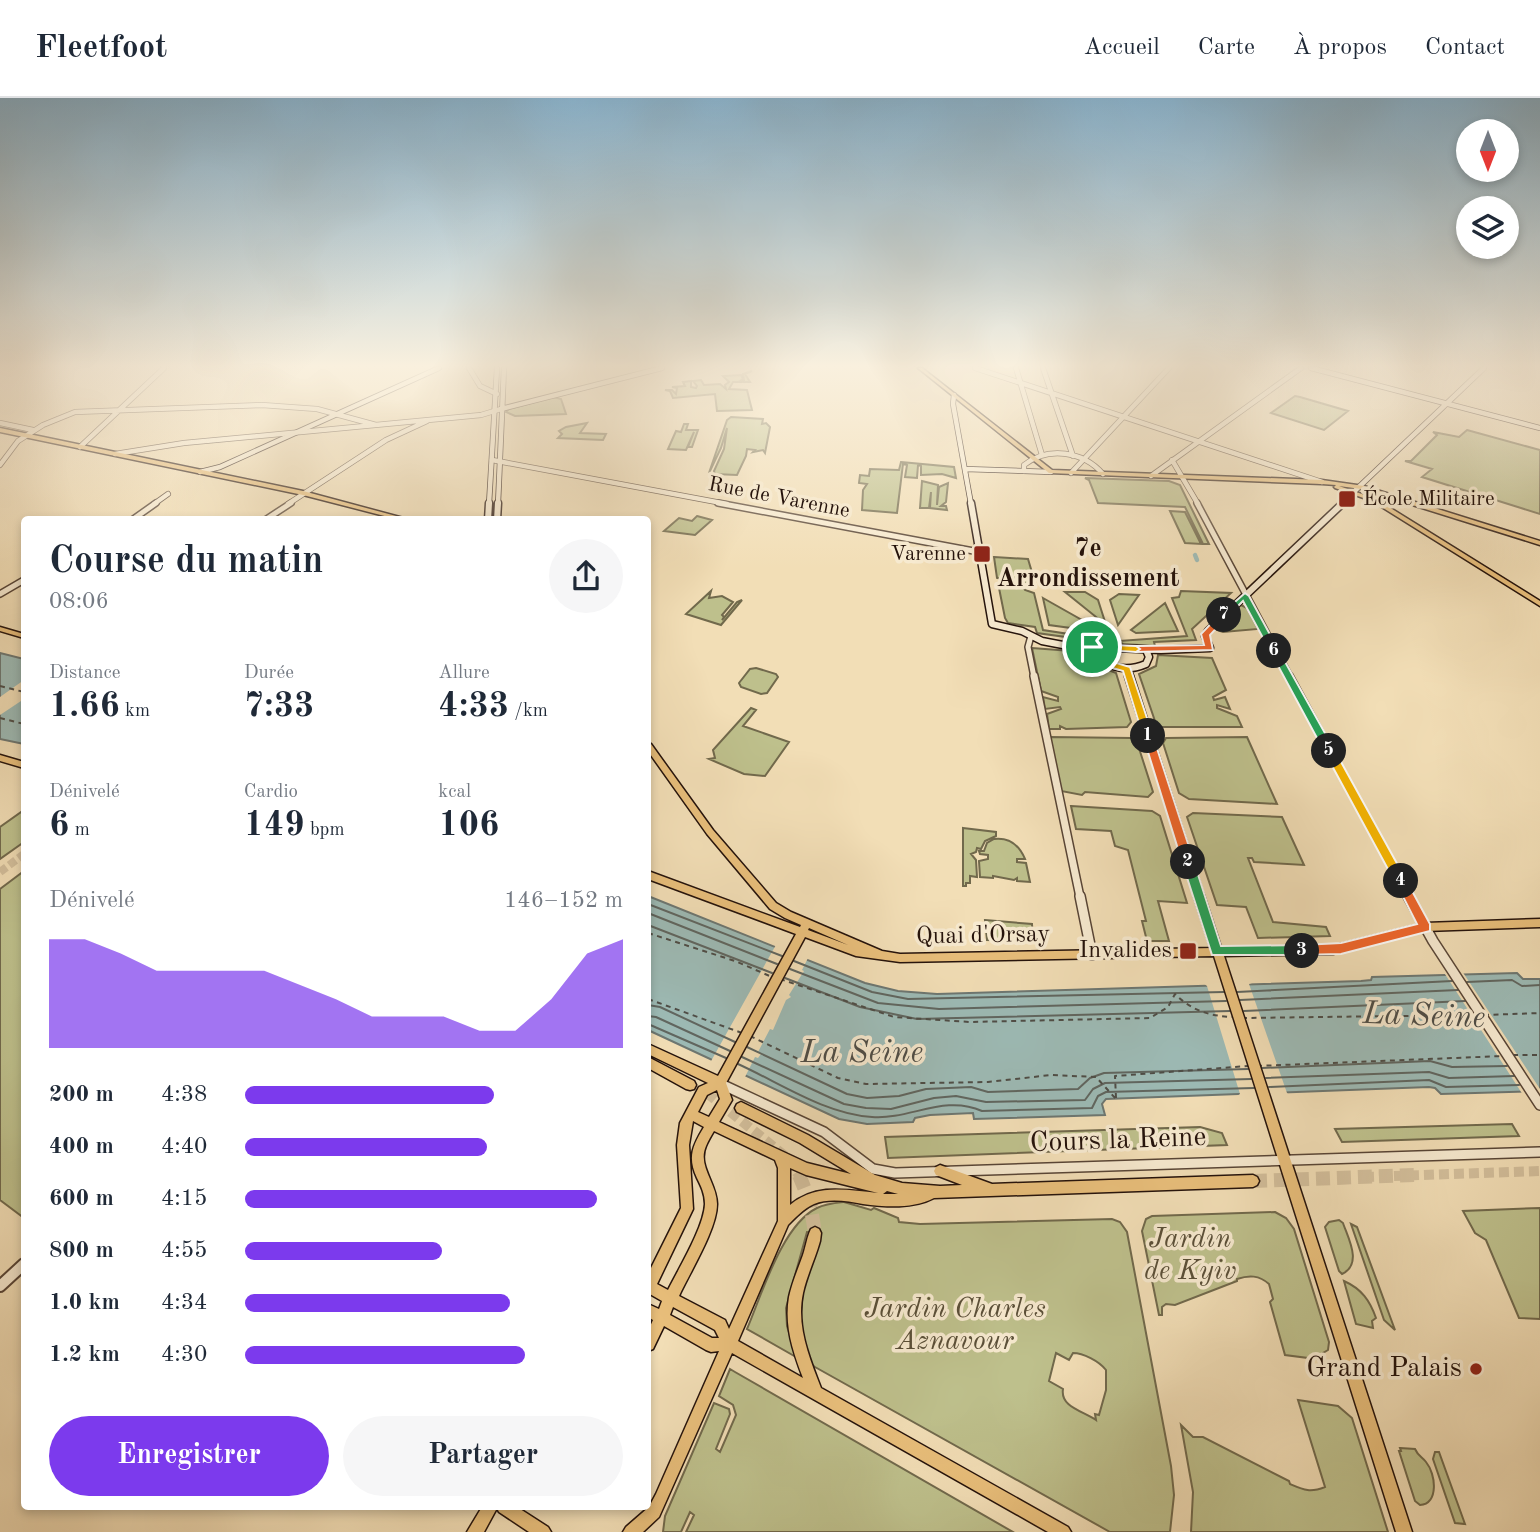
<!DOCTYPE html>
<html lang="fr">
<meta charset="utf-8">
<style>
:root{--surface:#fff;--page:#f6f6f7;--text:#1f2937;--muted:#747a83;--line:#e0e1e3;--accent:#7c3aed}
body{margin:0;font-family:"Old Standard TT",serif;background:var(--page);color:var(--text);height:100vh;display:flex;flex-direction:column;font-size:26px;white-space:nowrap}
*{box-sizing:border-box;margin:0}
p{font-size:23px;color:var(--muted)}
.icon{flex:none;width:38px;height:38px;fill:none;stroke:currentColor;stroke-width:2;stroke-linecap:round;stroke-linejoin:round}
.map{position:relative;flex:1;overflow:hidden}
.panel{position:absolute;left:21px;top:418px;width:630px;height:994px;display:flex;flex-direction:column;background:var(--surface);border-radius:7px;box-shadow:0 4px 10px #0003}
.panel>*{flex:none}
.needle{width:46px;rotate:180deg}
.tools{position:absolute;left:1456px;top:21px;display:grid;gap:14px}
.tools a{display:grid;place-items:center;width:63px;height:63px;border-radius:50%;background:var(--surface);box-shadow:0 4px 10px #0003;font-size:35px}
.pin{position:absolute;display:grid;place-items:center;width:60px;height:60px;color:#fff;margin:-30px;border:4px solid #fff;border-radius:50%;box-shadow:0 2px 7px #0007}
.km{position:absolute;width:35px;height:35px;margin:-18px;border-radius:50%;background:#222;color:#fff;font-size:19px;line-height:35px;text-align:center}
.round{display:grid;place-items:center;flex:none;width:74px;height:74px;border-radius:37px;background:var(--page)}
.headline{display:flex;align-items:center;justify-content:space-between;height:119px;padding:0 28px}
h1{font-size:38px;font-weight:700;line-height:52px}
.figures{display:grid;grid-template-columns:repeat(3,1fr);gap:10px;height:119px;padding:7px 28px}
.figures div{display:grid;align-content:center}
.figures b{font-size:35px;font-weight:700}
.figures small{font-size:19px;font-weight:400}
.figures p{font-size:19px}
.chart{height:196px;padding:14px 28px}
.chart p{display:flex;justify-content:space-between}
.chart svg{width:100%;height:126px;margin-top:7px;fill:var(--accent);opacity:.7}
.cta{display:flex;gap:14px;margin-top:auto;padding:14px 28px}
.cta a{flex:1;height:80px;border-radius:42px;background:var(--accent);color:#fff;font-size:28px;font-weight:700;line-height:80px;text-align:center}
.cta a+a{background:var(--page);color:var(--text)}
ul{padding:0 28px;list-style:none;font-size:23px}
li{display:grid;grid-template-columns:112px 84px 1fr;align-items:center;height:52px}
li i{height:18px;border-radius:9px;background:var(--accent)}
header{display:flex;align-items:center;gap:42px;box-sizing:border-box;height:98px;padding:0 35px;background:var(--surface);border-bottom:2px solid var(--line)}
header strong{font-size:33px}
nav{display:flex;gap:38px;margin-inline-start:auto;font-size:24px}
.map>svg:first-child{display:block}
</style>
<header>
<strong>Fleetfoot</strong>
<nav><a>Accueil</a><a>Carte</a><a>À propos</a><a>Contact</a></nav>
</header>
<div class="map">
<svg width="1540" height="1434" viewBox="0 0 1540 1434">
<rect width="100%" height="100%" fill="#f2deb6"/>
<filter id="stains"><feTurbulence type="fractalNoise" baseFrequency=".00286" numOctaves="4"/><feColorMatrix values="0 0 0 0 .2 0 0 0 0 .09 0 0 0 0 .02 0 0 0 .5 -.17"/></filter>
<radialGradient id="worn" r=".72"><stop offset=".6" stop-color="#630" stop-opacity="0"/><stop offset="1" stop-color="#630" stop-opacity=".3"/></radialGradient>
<path fill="#bec08c" stroke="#71694c" stroke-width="2" fill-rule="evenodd" d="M752 273 745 276 750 284H733L729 291 747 292 752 312 717 313 715 296 673 300 670 293 665 292H672L676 296 677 290 672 289 685 288 683 284 691 283V289L696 290 697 288 693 283 701 282 704 287 720 286 726 291 725 287 729 284 723 278 741 277 743 281 740 283H744L743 276Z
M1295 298 1300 299 1348 313 1324 332 1271 315Z
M553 299 561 301 566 316 515 318 506 314 509 311Z
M731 319 763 321 762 326 766 325 770 329 765 355 763 352 753 354 755 352 747 351 746 358 737 377 715 376 714 373 724 351 727 330 721 350 709 375 727 322Z
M587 325 580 335 606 336 603 342 558 340 562 336 559 333 566 329Z
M684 326H688L686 332H698L692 349H688L694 334 686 352 668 351 676 333 681 334Z
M1467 332 1540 352V416L1422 379 1432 371 1405 363H1411L1437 337 1433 334 1459 339Z
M901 364 954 369 956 380 942 376 921 377V368L918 367 917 380 905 379 907 367 903 366 897 415 862 412 863 392 867 386 859 385 860 377 869 378 870 371 899 372Z
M1085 380 1169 383 1180 387 1209 446H1203L1185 409 1098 405 1089 382Z
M922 383 938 387 937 407 939 389 948 385 946 404 941 408H946L947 412 930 410 931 394 929 410H920Z
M1170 413 1185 414 1201 446 1185 445Z
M697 418 712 422 695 437 664 433 679 420 692 423Z
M994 459 1028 461 1034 481 1031 482 1032 486 1020 485 1025 492 1034 495 1043 532 1115 543 1113 546 1081 544 1080 541 1037 535 1035 529 1008 525 1005 520 998 485H1003L1002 481 997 480Z
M711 493 709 500 722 498 733 504 722 517 724 519 722 522 737 504 742 502 721 527 686 516Z
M1181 493 1231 495 1192 531 1196 542 1154 544 1155 548 1123 546 1119 543 1187 538 1172 500 1179 499Z
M1065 494H1085L1098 502 1106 527Z
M1119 496 1139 497 1118 527 1110 502Z
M1043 500 1096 530 1093 533 1049 527Z
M1165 505 1178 533 1136 535 1131 532Z
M1241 507 1247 510 1258 531 1223 534 1217 532 1216 529Z
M1032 550 1084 554 1096 567 1116 575 1131 624 1127 629 1066 631 1060 628V631H1049L1047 616 1061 611 1060 609 1045 611 1043 599 1058 603V599L1041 593Z
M1158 557 1212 560 1226 592 1213 599 1214 602 1225 599 1230 611 1217 607V610L1237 618 1242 629H1161L1156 626 1139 576 1156 568Z
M756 570 776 576 778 579 767 595 761 596 741 589 739 585 750 571Z
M751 610 756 612 743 628 789 644 765 678 744 676 709 661 715 660 713 652Z
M1050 639 1132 640 1137 644 1153 694 1148 699 1085 694 1082 697 1061 693Z
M1247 639 1277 706 1189 701 1179 695 1163 645 1166 640Z
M1071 708 1152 713 1160 718 1187 805 1158 803 1169 843H1147L1142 823H1146L1128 752 1115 748 1111 733 1076 731Z
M24 712V744L0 761V729Z
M1193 715 1282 719 1304 767 1254 764 1252 760H1248L1273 824 1326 829 1330 838 1258 840 1246 809 1217 807 1187 719Z
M963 730 996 734V738L985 743 981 751 977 750 976 754 971 756 976 762 977 779 970 778V785H966V788H963Z
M994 741C1011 739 1020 749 1025 761H1017V764L1026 765 1030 784 1017 783V780L1014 782 993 778V780L980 779 979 763 988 761V757L980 756 979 753H984L987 745Z
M24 773V1120L0 1102V791Z
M985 822 1032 826 1033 843 987 842Z
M1512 1026 1519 1038 1342 1044 1335 1031Z
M1200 1029 1222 1035 1227 1047 888 1060 885 1039Z
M844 1104 871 1112 874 1110 898 1120 899 1124 920 1126 1112 1121 1120 1124 1127 1134 1171 1368 1174 1397 1170 1434H1110L815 1269 811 1266 797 1217 817 1135 807 1134 786 1210 787 1228 796 1259 747 1231C762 1196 782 1127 817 1110 825 1106 835 1105 844 1104ZM1056 1255 1069 1262 1073 1255C1083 1255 1099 1263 1106 1272V1292L1099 1317 1095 1316 1096 1322C1083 1313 1060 1309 1063 1291L1049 1283Z
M1540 1110V1221L1519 1220 1486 1142 1475 1135 1463 1113Z
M1275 1114 1286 1120 1294 1131 1329 1244 1328 1252 1323 1255 1324 1262 1285 1257 1270 1204 1273 1201 1269 1186C1259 1177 1249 1177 1237 1181V1183L1175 1207 1166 1206 1162 1209V1217H1159L1142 1133 1146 1121 1152 1118Z
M1339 1122 1343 1125C1348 1140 1363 1166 1342 1176L1339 1173 1325 1129 1329 1124Z
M1351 1126 1357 1129 1395 1232 1384 1222Z
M1344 1183C1362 1191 1370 1203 1376 1220L1372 1223 1373 1230 1356 1226Z
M730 1271 735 1274 1013 1434H686L694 1417 690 1414 681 1434H663L665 1418 714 1305 729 1311 730 1316 716 1351 720 1354 736 1317 733 1307 719 1298Z
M1298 1302 1338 1308 1352 1320 1388 1434H1191L1193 1394 1181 1327 1193 1339H1203L1289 1383 1290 1386C1304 1392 1310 1395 1325 1389Z
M1400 1350 1415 1351C1418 1358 1422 1359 1426 1364 1436 1376 1439 1406 1420 1407L1415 1403 1399 1353H1401Z
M1435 1354H1439L1465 1426 1455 1425 1433 1361Z"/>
<path fill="#9dbbb6" stroke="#6d7772" stroke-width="2" d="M0 555 24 561V646L0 641Z
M648 798 865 885 898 893 937 896 1361 883 1371 882 1372 879 1517 875 1523 881H1540V993L1441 996 1435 990 1429 989 1106 1001 1102 1006 1105 1017 974 1021 973 1015 930 1017 915 1020 913 1024 867 1026 839 1021 648 932Z"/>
<path fill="#f2deb6" d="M24 582V601L0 617V599Z
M777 845 809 858 802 872 804 873 789 897 791 899 786 902 773 932 770 931 758 954 761 956 758 960 755 959 744 981 710 965Z
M1443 873H1462L1540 991V997H1523Z
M1251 883 1252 885 1249 886 1287 995 1291 999 1238 1001 1237 998 1240 996 1207 888 1202 884Z"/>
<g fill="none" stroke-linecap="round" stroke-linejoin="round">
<path stroke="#606660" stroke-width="2" d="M648 806 782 858
M648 815 777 866
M648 827 772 875
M794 863 872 894 908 901 1224 894
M790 871 878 905 939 911 1226 903
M785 880 860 909 917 921 1230 913
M1467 884 1512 882 1522 888 1540 887
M1237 894 1452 883
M1240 902 1458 892
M648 907 660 909 735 944
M1244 913 1465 903
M648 918 656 919 730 953
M648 926 726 960
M747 949 847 996 867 1000 899 998 926 991 971 989 988 994 1078 991 1090 980 1104 975 1248 971
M742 959 844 1006 866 1010 891 1011 934 1000 956 998 986 1004 1085 1002 1093 991 1105 985 1251 981
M738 966C780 985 825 1016 872 1019 910 1022 944 996 982 1013L1092 1010 1098 998 1106 994 1254 990
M1262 970 1430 963 1452 969 1507 968
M1266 980 1429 974 1449 980 1514 978
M1269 989 1429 982 1446 989 1519 987"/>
<path stroke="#9dbbb6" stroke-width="4.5" d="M1195 457 1197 462"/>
<path stroke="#4e4d47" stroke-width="2" stroke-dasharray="5 4.5" stroke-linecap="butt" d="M0 588 24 594
M0 620 24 626
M648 835 735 863 772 879
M780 881 894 919 970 924 1150 920 1168 909 1175 896C1192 913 1210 918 1233 919
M648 901 742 935
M1484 917 1540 915
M1242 920 1478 917
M750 938 838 980 866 986 988 984 1051 977 1096 979 1116 1001
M1513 957H1540
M1257 968 1503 958
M1116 1000 1115 978 1248 968"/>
<path stroke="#d3bf9c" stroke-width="8" stroke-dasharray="8 3.5" stroke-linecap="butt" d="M0 774 24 756"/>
<path stroke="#d3bf9c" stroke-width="10" stroke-dasharray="10 5" stroke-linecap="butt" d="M707 995 785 1058 800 1079
M1364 1079 1540 1073"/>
<path stroke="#d3bf9c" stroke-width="14" stroke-dasharray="14 7" stroke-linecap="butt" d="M799 1077 810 1104 815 1135
M1253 1083 1415 1077"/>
<defs>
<path id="tertiary-far4" d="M469 270 480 288 497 296
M975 270 1322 384
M1016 270 1042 357
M1043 270 1073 358
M0 325 33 332
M80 349 164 270
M115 356 184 345 481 317 501 311
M492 362 727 406
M1172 362 1198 406
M0 367 18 343 43 327 75 314 262 307 317 311 376 327
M1024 373V367C1048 348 1083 353 1103 376
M1071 375 1169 270
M1151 378 1301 270
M154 406 168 396
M288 406 386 342 427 323"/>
<path id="tertiary-far3" d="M718 405 979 454
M1197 405 1290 579
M132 422 156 405
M265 422 291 405
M0 496 24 482
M1031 538 1028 549 1034 579"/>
<path id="tertiary-far2" d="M1034 578 1080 799
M1289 578 1409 799"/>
<path id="tertiary-far1" d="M1080 798 1092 857
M1408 798 1433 843 1540 1007
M721 986 824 1034 873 1071 895 1075 1540 1054"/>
<path id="tertiary" d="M0 1188 24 1166"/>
<path id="secondary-far3" d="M1311 270 1540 330
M954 297 953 306 971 406
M501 311 662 270
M965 371 1051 374
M200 374 220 369 439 270
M489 406 497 270
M498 406 504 270
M1341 406 1484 270"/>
<path id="secondary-far2" d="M971 405 992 526 1022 533 1042 543 1068 548 1161 552 1210 550 1205 538 1208 533 1343 405
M488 422 489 405
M497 422 498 405
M1092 549C1103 570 1125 575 1146 566L1149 559 1146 552
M1127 571 1130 579"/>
<path id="secondary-far1" d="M1129 578 1200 799"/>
<path id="secondary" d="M1199 798 1217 853"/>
<path id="primary" d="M918 270H922L1052 372 1322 382 1364 388 1540 443V447L1361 391 1339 388 1376 401 1540 503V508L1372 403 1335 390 1334 389 1336 387 1322 386 1049 375Z
M0 330 303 393 411 422H400L303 397 0 334Z
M0 529 24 536V540L0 533Z
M648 645 651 646 713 732 776 805 791 814 882 853 900 856 1214 850 1217 849 1220 850 1333 848 1425 825 1540 821V829L1425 833 1333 856 1224 858 1412 1434H1396L1214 858 900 864 856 858 805 839 726 985 732 1002 719 1024 807 1065 851 1076 800 1045 737 1014 735 1010 737 1006 741 1004 808 1037 875 1077 902 1085 940 1088 962 1087 936 1077 934 1073 936 1069 940 1067 992 1086 1253 1077 1257 1079 1259 1083 1257 1087 1253 1089 934 1100C913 1111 886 1109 863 1106 847 1103 829 1100 814 1106 803 1111 796 1119 788 1127L738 1243 803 1280C793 1254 784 1227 789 1199 792 1185 798 1171 803 1157 806 1148 807 1139 811 1131L815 1129 819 1131 821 1135 820 1143C815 1161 807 1177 803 1195 796 1228 809 1259 821 1290L1068 1429 1071 1434H1048L732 1255 659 1419 643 1434H623L626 1429 649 1409 656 1396 719 1253 711 1254 706 1252 664 1228 653 1251 648 1253V1233L653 1222 648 1219V1206L659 1211 662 1203 648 1195V1176L681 1110 677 1047 680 1025 699 989 708 985 648 956V946L718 978 796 836 648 781V773L800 829 801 827 785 820 770 811 707 736 648 653ZM809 830 848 847 808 832ZM717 992 720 1001 709 1019 698 1014 707 997ZM693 1023 704 1029C693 1047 687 1059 697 1080 701 1088 705 1096 705 1106 704 1129 679 1170 668 1192L657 1186 693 1111 689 1047ZM714 1033 775 1062 778 1070V1123L729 1231 725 1222 679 1198C690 1174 717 1131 717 1106 717 1085 697 1068 706 1048 708 1043 711 1038 714 1033ZM790 1070 806 1077 878 1095C846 1092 816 1085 790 1107ZM887 1093 898 1096H883ZM673 1209 715 1232 719 1240H712L670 1217Z
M0 657 24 664V670L0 663Z
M648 959 694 983 696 987 694 991 690 992 686 991 648 970Z
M482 1409H517L548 1429 551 1434H529L499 1414 497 1410 484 1434H467Z"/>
</defs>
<use href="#tertiary-far4" stroke="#584536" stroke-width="6"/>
<use href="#tertiary-far3" stroke="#584536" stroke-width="8"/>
<use href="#tertiary-far2" stroke="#584536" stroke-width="10"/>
<use href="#tertiary-far1" stroke="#584536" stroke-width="12"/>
<use href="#tertiary" stroke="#584536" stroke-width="14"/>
<use href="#secondary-far3" stroke="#24120b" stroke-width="6"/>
<use href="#secondary-far2" stroke="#24120b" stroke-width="9"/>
<use href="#secondary-far1" stroke="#24120b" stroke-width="11"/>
<use href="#secondary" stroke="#24120b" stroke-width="13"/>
<use href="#primary" stroke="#24120b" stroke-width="3"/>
<use href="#tertiary-far4" stroke="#f7ead0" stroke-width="4.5"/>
<use href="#tertiary-far3" stroke="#f7ead0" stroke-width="5"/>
<use href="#tertiary-far2" stroke="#f7ead0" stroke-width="7"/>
<use href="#tertiary-far1" stroke="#f7ead0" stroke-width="9"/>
<use href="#tertiary" stroke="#f7ead0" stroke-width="10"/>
<use href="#secondary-far3" stroke="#f7ead0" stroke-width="4.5"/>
<use href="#secondary-far2" stroke="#f7ead0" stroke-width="6"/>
<use href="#secondary-far1" stroke="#f7ead0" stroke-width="8"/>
<use href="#secondary" stroke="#f7ead0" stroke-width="10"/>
<use href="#primary" fill="#e9bf7b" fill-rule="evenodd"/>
</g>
<linearGradient id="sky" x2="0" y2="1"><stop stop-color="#8ab7d4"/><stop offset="0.57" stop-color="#f9f0de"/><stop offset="1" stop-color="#f9f0de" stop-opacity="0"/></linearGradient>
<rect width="1540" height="470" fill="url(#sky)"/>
<path fill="#f5b400" stroke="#fff" stroke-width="2" d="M1089 547H1095L1106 562 1130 569 1153 638 1152 641 1143 638 1123 573 1099 566 1087 549Z"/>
<path fill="#f0652b" stroke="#fff" stroke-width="2" d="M1148 635 1153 638 1194 764 1188 768 1182 764 1143 638Z"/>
<path fill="#22a559" stroke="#fff" stroke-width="2" d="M1188 759 1194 764 1221 848 1302 847 1307 849V857H1212L1182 764Z"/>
<path fill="#f0652b" stroke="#fff" stroke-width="2" d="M1401 778 1405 780 1430 826V833L1341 856 1298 857V849L1302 847 1341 845 1417 826 1395 783Z"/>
<path fill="#f5b400" stroke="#fff" stroke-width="2" d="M1329 649 1335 653 1405 780V786H1396L1324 653Z"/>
<path fill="#22a559" stroke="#fff" stroke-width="2" d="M1274 550 1279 553 1335 653 1333 656 1324 653 1270 553Z"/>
<path fill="#22a559" stroke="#fff" stroke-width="2" d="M1245 495 1249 498 1279 553 1278 555 1270 553 1243 503 1228 518 1220 517Z"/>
<path fill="#f0652b" stroke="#fff" stroke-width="2" d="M1221 515 1229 517 1210 537 1213 552 1136 554 1131 551 1136 548 1204 547 1201 536Z"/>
<path fill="#f5b400" stroke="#fff" stroke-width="2" d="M1092 546 1136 548 1140 551 1136 554 1089 551V547Z"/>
<g fill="#8f2418" stroke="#f7ead0" stroke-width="2.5">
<rect x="1338" y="392" width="18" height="18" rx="3.5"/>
<rect x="973" y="447" width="18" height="18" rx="3.5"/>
<rect x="1179" y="844" width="18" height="18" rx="3.5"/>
<circle cx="1476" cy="1271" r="7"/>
</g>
<g text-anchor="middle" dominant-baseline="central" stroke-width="7" stroke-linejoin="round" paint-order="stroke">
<g font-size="21" fill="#24120b" stroke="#f7ead0">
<text transform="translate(779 400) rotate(11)">Rue de Varenne</text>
</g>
<g font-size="21" fill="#24120b" stroke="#f7ead0" text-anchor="start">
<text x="1363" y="401">École Militaire</text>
<text x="966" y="456" text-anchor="end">Varenne</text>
</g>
<g font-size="24" fill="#24120b" stroke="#f7ead0">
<text transform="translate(983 838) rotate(-1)">Quai d'Orsay</text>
</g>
<g font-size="24" fill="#24120b" stroke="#f7ead0" text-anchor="end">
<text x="1172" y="853">Invalides</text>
</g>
<g font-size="26" font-weight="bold" fill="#24120b" stroke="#f7ead0">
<text x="1088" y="451">7e<tspan x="1088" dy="30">Arrondissement</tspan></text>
</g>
<g font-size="28" fill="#24120b" stroke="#f7ead0">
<text transform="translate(1118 1043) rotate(-2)">Cours la Reine</text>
</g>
<g font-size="28" font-style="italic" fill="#5a4f38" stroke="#f7ead0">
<text x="1190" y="1142">Jardin<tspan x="1190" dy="32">de Kyiv</tspan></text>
<text x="955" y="1212">Jardin Charles<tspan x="955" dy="32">Aznavour</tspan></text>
</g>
<g font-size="28" fill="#24120b" stroke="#f7ead0" text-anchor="end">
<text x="1462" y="1271">Grand Palais</text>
</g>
<g font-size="32" font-style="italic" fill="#4e4d47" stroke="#f7ead0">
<text transform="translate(1424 919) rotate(2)">La Seine</text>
<text x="862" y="956">La Seine</text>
</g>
</g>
<rect width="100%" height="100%" filter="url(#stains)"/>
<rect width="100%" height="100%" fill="url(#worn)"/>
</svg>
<div class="tools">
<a><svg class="needle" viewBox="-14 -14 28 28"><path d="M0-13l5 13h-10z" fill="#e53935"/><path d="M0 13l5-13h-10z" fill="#747a83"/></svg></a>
<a><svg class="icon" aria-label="layers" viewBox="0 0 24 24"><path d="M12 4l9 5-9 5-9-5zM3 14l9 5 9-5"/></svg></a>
</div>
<div class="pin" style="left:1092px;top:549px;background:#1e9e55"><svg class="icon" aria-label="arrive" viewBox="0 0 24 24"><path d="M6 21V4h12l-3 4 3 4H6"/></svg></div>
<b class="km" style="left:1148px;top:638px">1</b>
<b class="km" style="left:1188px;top:764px">2</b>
<b class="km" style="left:1302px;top:853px">3</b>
<b class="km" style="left:1401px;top:783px">4</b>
<b class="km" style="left:1329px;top:653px">5</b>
<b class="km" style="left:1274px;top:553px">6</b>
<b class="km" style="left:1224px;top:517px">7</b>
<section class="panel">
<div class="headline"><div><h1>Course du matin</h1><p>08:06</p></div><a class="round"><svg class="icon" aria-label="share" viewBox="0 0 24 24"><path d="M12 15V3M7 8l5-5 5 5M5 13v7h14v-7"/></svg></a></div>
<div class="figures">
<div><p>Distance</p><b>1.66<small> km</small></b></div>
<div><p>Durée</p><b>7:33</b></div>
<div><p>Allure</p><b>4:33<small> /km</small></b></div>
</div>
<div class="figures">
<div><p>Dénivelé</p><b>6<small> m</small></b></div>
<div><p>Cardio</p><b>149<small> bpm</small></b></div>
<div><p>kcal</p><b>106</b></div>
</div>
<div class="chart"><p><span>Dénivelé</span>146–152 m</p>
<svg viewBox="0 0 160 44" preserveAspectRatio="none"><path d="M0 44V6L10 6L20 11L30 17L40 17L50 17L60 17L70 22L80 27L90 33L100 33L110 33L120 38L130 38L140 27L150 11L160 6V44z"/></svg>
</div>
<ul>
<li><b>200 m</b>4:38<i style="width:66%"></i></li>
<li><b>400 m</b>4:40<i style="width:64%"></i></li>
<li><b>600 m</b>4:15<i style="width:93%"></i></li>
<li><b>800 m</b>4:55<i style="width:52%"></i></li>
<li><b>1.0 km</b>4:34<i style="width:70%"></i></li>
<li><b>1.2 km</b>4:30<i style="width:74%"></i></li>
</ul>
<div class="cta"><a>Enregistrer</a><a>Partager</a></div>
</section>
</div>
